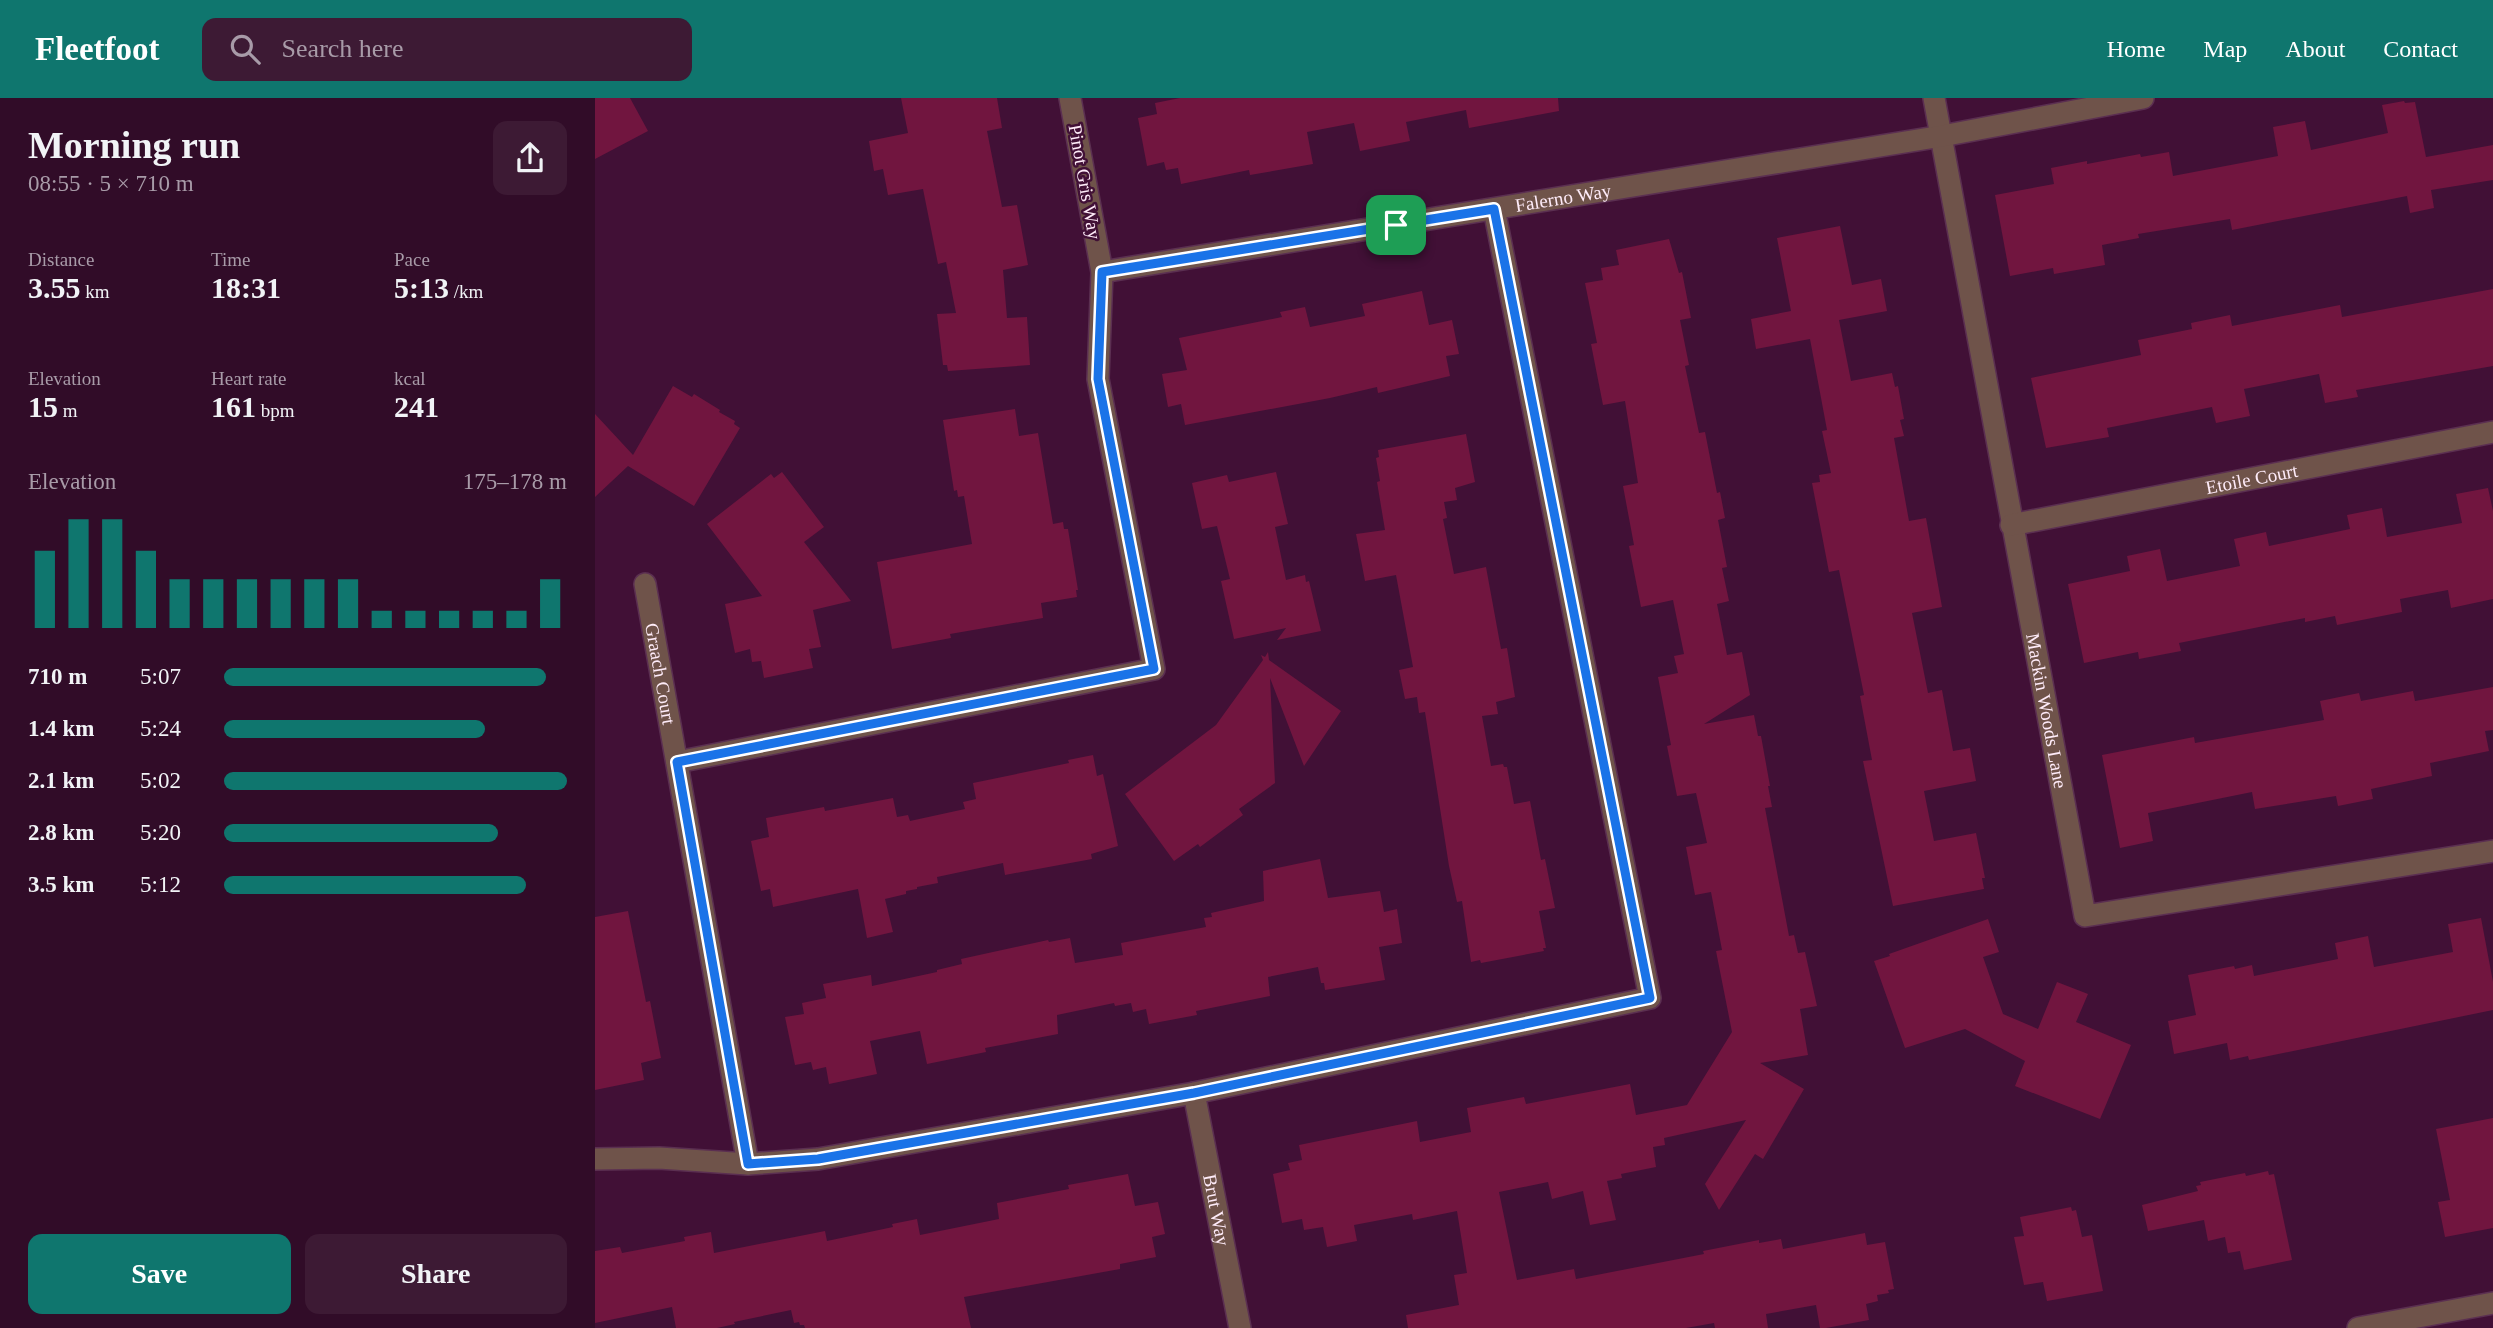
<!DOCTYPE html>
<meta charset="utf-8">
<style>
:root{--surface:#310c28;--page:#3d1a34;--text:#f1f3f6;--muted:#a89ba8;--accent:#0f766e}
body{margin:0;font-family:Georgia,serif;background:var(--page);color:var(--text);height:100vh;display:flex;flex-direction:column;font-size:26px;white-space:nowrap}
*{box-sizing:border-box;margin:0}
p{font-size:23px;color:var(--muted)}
.icon{flex:none;width:38px;height:38px;fill:none;stroke:currentColor;stroke-width:2;stroke-linecap:round;stroke-linejoin:round}
.map{position:relative;flex:1;overflow:hidden}
.sheet{display:flex;flex-direction:column;background:var(--surface);width:595px}
.sheet>*{flex:none}
.pin{position:absolute;display:grid;place-items:center;width:60px;height:60px;color:#fff;margin:-30px;border-radius:14px;box-shadow:0 4px 10px #0006}
.round{display:grid;place-items:center;flex:none;width:74px;height:74px;border-radius:14px;background:var(--page)}
.overview{display:flex;align-items:center;justify-content:space-between;height:119px;padding:0 28px}
h1{font-size:38px;font-weight:600;line-height:52px}
.figures{display:grid;grid-template-columns:repeat(3,1fr);gap:10px;height:119px;padding:7px 28px}
.figures div{display:grid;align-content:center}
.figures b{font-size:30px;font-weight:600}
.figures small{font-size:19px;font-weight:400}
.figures p{font-size:19px}
.chart{height:196px;padding:14px 28px}
.chart p{display:flex;justify-content:space-between}
.chart svg{width:100%;height:126px;margin-top:7px;stroke:var(--accent);stroke-width:6}
.cta{display:flex;gap:14px;margin-top:auto;padding:14px 28px}
.cta a{flex:1;height:80px;border-radius:14px;background:var(--accent);color:#fff;font-size:28px;font-weight:600;line-height:80px;text-align:center}
.cta a+a{background:var(--page);color:var(--text)}
ul{padding:0 28px;list-style:none;font-size:23px}
li{display:grid;grid-template-columns:112px 84px 1fr;align-items:center;height:52px}
li i{height:18px;border-radius:9px;background:var(--accent)}
header{display:flex;align-items:center;gap:42px;box-sizing:border-box;height:98px;padding:0 35px;background:var(--accent);color:#fff}
header strong{font-size:33px}
nav{display:flex;gap:38px;margin-inline-start:auto;font-size:24px}
.search{width:490px;height:63px;background:var(--page);display:flex;align-items:center;gap:18px;box-sizing:border-box;padding:0 24px;border-radius:14px;color:var(--muted);font-size:26px}
main{display:flex;flex:1;min-height:0}
.map>svg:first-child{display:block}
</style>
<header>
<strong>Fleetfoot</strong>
<div class="search"><svg class="icon" aria-label="search" viewBox="0 0 24 24"><circle cx="10" cy="10" r="6"/><path d="M15 15l6 6"/></svg>Search here</div>
<nav><a>Home</a><a>Map</a><a>About</a><a>Contact</a></nav>
</header>
<main>
<section class="sheet">
<div class="overview"><div><h1>Morning run</h1><p>08:55 · 5 × 710 m</p></div><a class="round"><svg class="icon" aria-label="share" viewBox="0 0 24 24"><path d="M12 15V3M7 8l5-5 5 5M5 13v7h14v-7"/></svg></a></div>
<div class="figures">
<div><p>Distance</p><b>3.55<small> km</small></b></div>
<div><p>Time</p><b>18:31</b></div>
<div><p>Pace</p><b>5:13<small> /km</small></b></div>
</div>
<div class="figures">
<div><p>Elevation</p><b>15<small> m</small></b></div>
<div><p>Heart rate</p><b>161<small> bpm</small></b></div>
<div><p>kcal</p><b>241</b></div>
</div>
<div class="chart"><p><span>Elevation</span>175–178 m</p>
<svg viewBox="0 0 160 44" preserveAspectRatio="none"><path d="M5 44V17M15 44V6M25 44V6M35 44V17M45 44V27M55 44V27M65 44V27M75 44V27M85 44V27M95 44V27M105 44V38M115 44V38M125 44V38M135 44V38M145 44V38M155 44V27"/></svg>
</div>
<ul>
<li><b>710 m</b>5:07<i style="width:94%"></i></li>
<li><b>1.4 km</b>5:24<i style="width:76%"></i></li>
<li><b>2.1 km</b>5:02<i style="width:100%"></i></li>
<li><b>2.8 km</b>5:20<i style="width:80%"></i></li>
<li><b>3.5 km</b>5:12<i style="width:88%"></i></li>
</ul>
<div class="cta"><a>Save</a><a>Share</a></div>
</section>
<div class="map">
<svg width="1898" height="1230" viewBox="0 0 1898 1230">
<rect width="100%" height="100%" fill="#411036"/>
<path fill="#71153f" d="M0 0H35L53 33 0 61Z
M306 0H402L407 30 392 33 407 109 422 107 433 167 408 172 412 220 432 219 435 267 353 273 352 267H348L342 216 361 215 351 164 343 166 328 91 293 97 288 71 279 73 274 43 313 35Z
M585 0H963L964 13 874 30 871 12 811 24 815 43 765 53 759 25 712 34 718 66 655 77 654 72 586 86 583 70 571 72 569 64 552 68 543 20 562 16 560 5Z
M1809 3 1810 5 1820 4 1831 59 1898 47V82L1836 92 1839 110 1815 115 1812 98 1637 132 1635 121 1543 136 1544 140 1507 147 1510 167 1459 176 1458 170 1415 178 1400 97 1459 86 1456 70 1492 63V66L1545 56 1546 59 1574 54 1578 78 1683 58 1678 29 1710 23 1716 52 1793 35 1787 7Z
M1245 128 1257 187 1286 181 1292 213 1244 222 1256 283 1297 275 1300 289 1303 288 1309 321 1305 322 1309 338 1299 340 1314 423 1331 420 1347 509 1317 515 1333 595 1347 592 1358 653 1375 650 1381 683 1329 693 1339 743 1381 735 1390 780H1387L1389 791 1298 808 1268 663 1277 662 1265 598 1269 597 1244 472 1234 474 1217 385 1225 384 1224 377 1236 375 1227 333 1232 332 1215 241 1161 251 1156 221 1196 213 1182 140Z
M1074 141 1084 175 1087 174 1096 220 1085 222 1094 267 1090 268 1104 335 1110 334 1122 395 1125 394 1130 420 1123 422 1132 469 1127 470 1134 503 1122 506 1132 557 1147 554 1155 597 1109 626 1159 617 1163 638H1166L1175 688H1173L1177 709 1170 710 1194 838 1199 837 1203 855 1210 854 1222 908 1205 911 1213 957 1165 965 1209 991 1168 1061 1160 1056 1124 1112 1110 1086 1151 1022 1069 1040 1070 1047 1058 1049 1061 1069 1026 1076 1027 1080 1012 1083 1021 1122 995 1127 988 1093 957 1101 953 1084 904 1094 922 1182 979 1171 981 1181 1109 1156 1108 1153 1164 1142V1145L1186 1141 1188 1151 1270 1135 1272 1147 1290 1144 1299 1191 1293 1192 1294 1195 1282 1197 1283 1203 1271 1206 1274 1222 1231 1230H1225L1221 1207 1171 1216 1173 1230H1120L1119 1225 1091 1230H813L811 1217 864 1207 859 1177 872 1175 862 1113 818 1122 817 1116 759 1127 762 1143 732 1149 728 1129 709 1132 707 1121 687 1125 678 1076 695 1072 693 1065 707 1062 704 1047 822 1023 825 1044 876 1034 872 1010 929 999 931 1006 1035 986 1041 1017 1092 1007 1137 934 1121 853 1127 852 1116 794 1100 797 1091 749 1112 745 1101 695 1082 698 1072 648 1076 647 1063 579 1083 575 1079 558 1089 556 1078 502 1046 509 1034 448 1039 447 1028 388 1043 385 1030 303 1008 307 996 246 1002 245 990 185 1008 182 1006 170 1024 167 1021 152Z
M1898 191V268L1761 292 1763 299 1730 305 1724 276 1649 291 1655 318 1621 325 1617 309 1512 330 1514 339 1451 350 1436 280 1546 257 1543 242 1597 231 1596 225 1635 217 1637 228 1745 207 1747 219Z
M827 193 834 227 857 222 864 256 851 258 855 278 783 295 782 289 735 300 590 327 586 306 573 309 567 276 592 272 584 240 687 219 685 214 710 209 715 229 770 218 767 206Z
M78 288 97 299 99 296 125 312 124 314 140 323 139 326 145 330 99 408 33 368 0 399V316L38 357Z
M420 311 424 338 443 335 458 426 468 424 469 431H473L483 492H481L482 499 446 505 448 520 355 536 356 540 297 551 282 464 377 446 369 398 363 399 362 392 359 393 348 322Z
M871 336 880 384 860 390 862 402 849 404 852 420 848 421 859 476 891 469 906 551 912 550 920 599 901 604 903 616 887 618 896 668 908 666 909 669H912L919 706 935 703 946 762 950 761 960 810 944 813 951 850H948L949 853 886 865 885 862 876 864 867 803 862 804 854 768 830 614 824 615 822 599 810 601 804 572 818 569 801 477 770 483 761 436 790 432 782 384 785 383 781 360 784 359 783 352Z
M187 374 229 429 209 444 256 503 218 512 226 549 214 551 218 570 169 580 166 563 157 564 155 551 140 555 130 506 167 498 112 426 176 376 179 380Z
M681 374 693 426 680 429 691 482 710 477 711 484 714 483 726 533 682 542 691 530 639 541 626 483 635 481 622 428 607 431 597 385 632 377 634 384Z
M1893 390 1898 413V501L1856 510 1853 492 1805 501 1807 514 1742 527 1740 518 1710 524V520L1584 545 1586 553 1544 561 1543 554 1489 565 1473 486 1535 473 1532 458 1565 451 1572 483 1645 468 1639 441 1671 434 1674 448 1755 431 1752 417 1787 410 1792 439 1867 425 1861 396Z
M673 554 674 562 746 613 709 668 675 580 680 685 644 711 648 717 605 749 603 746 579 763 530 696 621 627 668 562 666 557 670 559Z
M1898 589V632L1890 633 1894 653 1835 665 1837 678 1776 691 1778 701 1743 708 1741 698 1660 711 1657 694 1553 715 1558 743 1525 750 1507 657 1599 639 1600 645 1729 622 1725 603 1764 595 1766 603 1818 593 1820 603Z
M498 657 502 678 508 676 523 748 496 756 497 761 410 777 408 765 342 779 343 785 322 789V791L311 793V796L290 801 298 834 272 840 263 791 178 809 175 791 166 793 156 743 174 739 171 720 229 709 230 713 298 700 302 719 313 717 315 723 370 711 368 704 381 701 378 685 474 665 473 662Z
M725 761 733 800 785 793 789 814 802 811 807 845 784 849 790 882 730 892 729 885H726L723 869 673 879 675 898 601 913 602 917 554 926 551 911 538 914 536 905 520 908 519 905 462 917 463 936 390 950 391 954 332 966 325 933 275 943 282 976 234 986 231 969 218 972 216 964 200 967 190 919 209 916 207 905 231 900 228 886 276 877 277 888 342 874V872L367 866 366 861 453 842 454 844 475 840 480 865 528 857 526 845 611 829 609 820 617 819 616 815 669 803 668 773Z
M33 813 51 904 55 903 66 960 46 965 49 982 0 992V819Z
M1886 820 1898 884V912L1654 962 1653 958 1635 962 1632 945 1579 956 1573 923 1601 917 1593 877 1639 868 1640 871 1657 867 1659 878 1743 861 1740 845 1773 838 1779 869 1858 854 1853 826Z
M1393 821 1404 854 1388 859 1408 916 1443 931 1462 884 1493 896 1481 924 1536 947 1505 1021 1420 988 1430 963 1370 931 1310 950 1279 863 1295 858 1294 856Z
M1898 1020V1130L1850 1139 1843 1104 1855 1102 1841 1031Z
M1673 1073 1674 1077 1679 1076 1697 1162 1649 1172 1645 1153 1633 1155 1630 1139 1613 1143 1609 1122 1553 1133 1547 1107 1603 1093 1601 1088 1606 1087 1605 1084 1650 1075 1651 1078Z
M533 1076 540 1108 563 1104 570 1136 557 1139 561 1159 525 1166V1171L369 1199 376 1230H210L209 1227H205L204 1224 199 1225 196 1212 139 1224 140 1226 122 1230H81L77 1209 0 1225V1153L25 1149 27 1155 90 1143 89 1139 116 1134 119 1155 230 1133 232 1143 298 1129 297 1126 322 1121 325 1137 404 1121 402 1105 474 1091 473 1087Z
M1476 1109 1477 1113 1481 1112 1487 1139 1497 1137 1508 1193 1452 1203 1448 1184 1429 1187 1419 1139 1429 1138 1425 1119Z"/>
<g fill="none" stroke-linecap="round" stroke-linejoin="round">
<defs>
<g id="minor">
<path id="s1" d="M1339 0 1490 818 1898 753"/>
<path id="s2" d="M507 174 1347 38 1548 0"/>
<path id="s3" d="M1416 427 1898 334"/>
<path id="s4" d="M50 486 153 1066"/>
<path d="M82 664 559 571 503 281 507 174 475 0"/>
<path id="s5" d="M599 995 645 1230"/>
<path d="M0 1061 64 1060 153 1066 223 1061 599 995 1055 900 899 111"/>
<path d="M1763 1230 1898 1205"/>
</g>
</defs>
<use href="#minor" stroke="#5b2f51" stroke-width="24"/>
<use href="#minor" stroke="#6f534a" stroke-width="21"/>
</g>
<g fill="none" stroke-linecap="round" stroke-linejoin="round">
<defs>
<path id="route" d="M899 111 1055 900 599 995 223 1061 153 1066 82 664 559 571 503 281 507 174Z"/>
</defs>
<use href="#route" stroke="#fff" stroke-width="14"/>
<use href="#route" stroke="#1a73e8" stroke-width="9"/>
</g>
<g text-anchor="middle" dominant-baseline="central" stroke-width="5" stroke-linejoin="round" paint-order="stroke">
<g font-size="19" fill="#feebf8" stroke="#411036">
<text transform="translate(490 84) rotate(80)">Pinot Gris Way</text>
<text stroke="none"><textPath href="#s2" startOffset="467">Falerno Way</textPath></text>
<text stroke="none"><textPath href="#s3" startOffset="245">Etoile Court</textPath></text>
<text stroke="none"><textPath href="#s4" startOffset="91">Graach Court</textPath></text>
<text stroke="none"><textPath href="#s1" startOffset="623">Mackin Woods Lane</textPath></text>
<text stroke="none"><textPath href="#s5" startOffset="119">Brut Way</textPath></text>
</g>
</g>
</svg>
<div class="pin" style="left:801px;top:127px;background:#1e9e55"><svg class="icon" aria-label="arrive" viewBox="0 0 24 24"><path d="M6 21V4h12l-3 4 3 4H6"/></svg></div>
</div>
</main>
